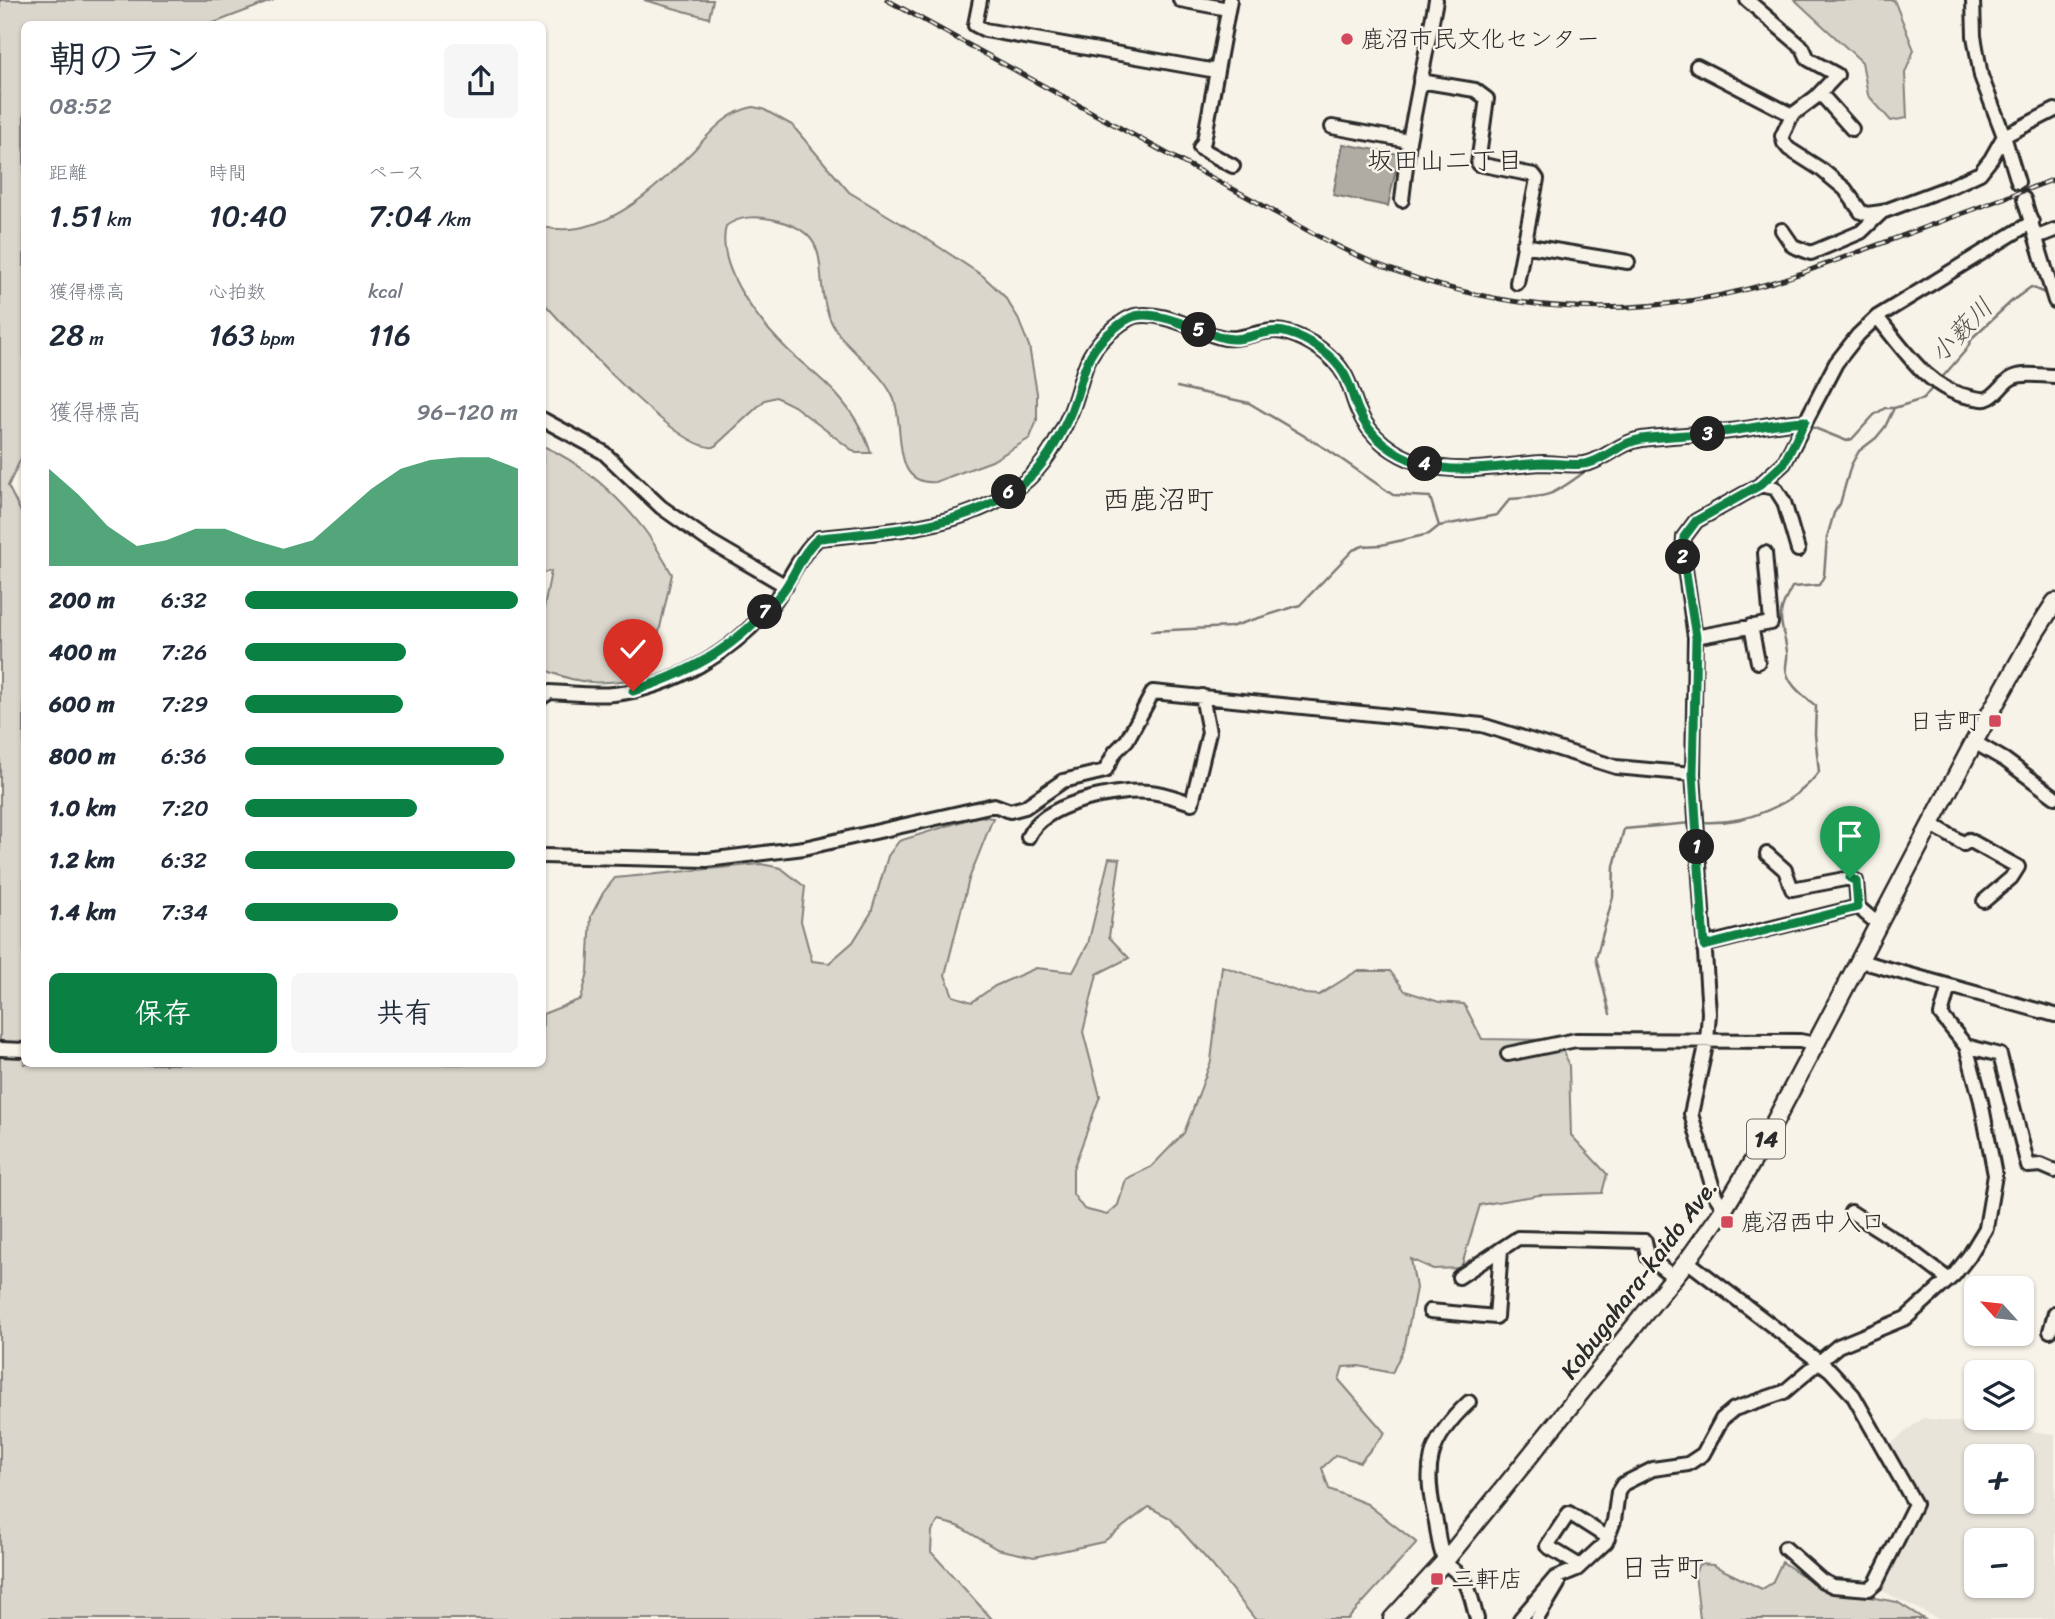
<!DOCTYPE html>
<html lang="ja">
<meta charset="utf-8">
<style>
:root{--surface:#fff;--page:#f6f6f7;--text:#1f2937;--muted:#747a83;--accent:#0b8043}
body{margin:0;font-family:Sriracha,"Klee One",sans-serif;background:var(--page);color:var(--text);height:100vh;display:flex;flex-direction:column;font-size:26px;white-space:nowrap}
*{box-sizing:border-box;margin:0}
p{font-size:23px;color:var(--muted)}
.icon{flex:none;width:38px;height:38px;fill:none;stroke:currentColor;stroke-width:2;stroke-linecap:round;stroke-linejoin:round}
.map{position:relative;flex:1;overflow:hidden}
.side{position:absolute;left:21px;top:21px;width:525px;height:1046px;display:flex;flex-direction:column;background:var(--surface);border-radius:10px;box-shadow:0 2px 5px #0004}
.side>*{flex:none}
.needle{width:46px;rotate:297deg}
.controls{position:absolute;left:1964px;top:1276px;display:grid;gap:14px}
.controls a{display:grid;place-items:center;width:70px;height:70px;border-radius:10px;background:var(--surface);box-shadow:0 2px 5px #0004;font-size:35px}
.pin{position:absolute;display:grid;place-items:center;width:60px;height:60px;color:#fff;margin:-72px -30px;border-radius:50% 50% 50% 0;rotate:-45deg;box-shadow:0 0 7px #0007}
.pin .icon{rotate:45deg}
.km{position:absolute;width:35px;height:35px;margin:-18px;border-radius:50%;background:#222;color:#fff;font-size:19px;line-height:35px;text-align:center}
.round{display:grid;place-items:center;flex:none;width:74px;height:74px;border-radius:10px;background:var(--page)}
.overview{display:flex;align-items:center;justify-content:space-between;height:119px;padding:0 28px}
h1{font-size:38px;font-weight:600;line-height:52px}
.figures{display:grid;grid-template-columns:repeat(3,1fr);gap:10px;height:119px;padding:7px 28px}
.figures div{display:grid;align-content:center}
.figures b{font-size:30px;font-weight:600}
.figures small{font-size:19px;font-weight:400}
.figures p{font-size:19px}
.chart{height:196px;padding:14px 28px}
.chart p{display:flex;justify-content:space-between}
.chart svg{width:100%;height:126px;margin-top:7px;fill:var(--accent);opacity:.7}
.action{display:flex;gap:14px;margin-top:auto;padding:14px 28px}
.action a{flex:1;height:80px;border-radius:10px;background:var(--accent);color:#fff;font-size:28px;font-weight:600;line-height:80px;text-align:center}
.action a+a{background:var(--page);color:var(--text)}
ul{padding:0 28px;list-style:none;font-size:23px}
li{display:grid;grid-template-columns:112px 84px 1fr;align-items:center;height:52px}
li i{height:18px;border-radius:9px;background:var(--accent)}
.map>svg:first-child{display:block}
</style>
<div class="map">
<svg width="2055" height="1619" viewBox="0 0 2055 1619">
<rect width="100%" height="100%" fill="#f7f3e8"/>
<filter id="ink" filterUnits="userSpaceOnUse"><feTurbulence type="fractalNoise" baseFrequency=".0143" numOctaves="2"/><feDisplacementMap in="SourceGraphic" scale="14" xChannelSelector="R" yChannelSelector="G"/><feConvolveMatrix kernelMatrix="1 2 1 2 8 2 1 2 1" color-interpolation-filters="sRGB"/></filter>
<g filter="url(#ink)">
<path fill="#e8e4da" fill-rule="evenodd" d="M1923 1418 2055 1434V1619H1938L1877 1588 1921 1500 1892 1448 1893 1442ZM1976 1456H2021V1502H1976ZM1976 1540H2021V1586H1976Z"/>
<path fill="#dad6cc" stroke="#82807c" stroke-width="2" d="M0 0H274L211 24H24V452L8 486 24 518V1064H542L543 1014 581 999 588 972 591 916 603 893 615 878 761 864 781 868 805 887 801 921 812 961 829 963 853 942 871 913 888 856 899 841 979 816 993 818 969 879 945 975 953 996 972 1002 995 986 1036 968 1073 972 1088 944 1109 858 1120 859 1109 937 1129 958 1097 974 1083 1032 1100 1096 1073 1169V1194L1084 1209 1107 1215 1118 1205 1126 1179 1151 1167 1184 1133 1211 1061 1222 966 1305 994 1319 995 1357 971H1390L1405 991 1439 1002 1464 1004 1482 1039 1560 1040 1569 1066 1571 1135 1607 1174 1602 1193 1539 1195 1480 1205 1461 1268 1433 1269 1411 1259 1416 1288 1405 1345 1392 1373 1359 1366 1343 1367 1339 1380 1385 1433 1360 1462 1336 1455 1322 1468 1329 1489 1367 1504 1417 1543 1348 1619H1255L1212 1565 1170 1518 1149 1507 1103 1542 1034 1557 997 1549 958 1526 939 1521 932 1531 931 1552 992 1619H0Z
M644 0H713L709 18Z
M1795 0H1894L1914 50 1905 73 1907 118 1891 121 1868 95 1862 62Z
M753 107 763 109 792 125 849 192 927 239 983 276 1004 296 1017 316 1029 346 1037 393V420L1030 438 992 461 935 482C889 486 906 425 893 397 879 366 843 350 830 319 810 274 840 233 771 219 755 216 740 216 726 226 715 268 760 323 788 350 803 365 822 378 836 394 853 413 863 429 871 453H856L794 406 776 397 765 400 714 447C679 452 568 330 543 302V227C603 241 655 189 694 150 712 131 727 112 753 107Z
M543 446C581 462 618 496 643 528 654 542 663 559 672 574L649 677C606 684 583 687 543 669V613L551 571 543 573Z
M1782 1562 1805 1577 1835 1591 1897 1602 1924 1619H1700L1695 1574 1699 1564 1713 1565 1762 1589 1772 1583Z"/>
<path fill="#afaca4" stroke="#7a7874" stroke-width="2" d="M1343 144 1399 154 1388 206 1333 195Z"/>
<g fill="none" stroke-linecap="round" stroke-linejoin="round">
<path stroke="#7a7874" stroke-width="2.5" d="M1940 380 1966 350 1973 337 2012 301 2031 287 2049 295
M1177 387 1249 403 1328 450 1393 495 1430 497 1439 526
M1812 427 1847 441 1852 439 1874 415 1885 408H1894L1923 399 1933 387
M1151 631 1230 627 1300 605 1353 550 1363 546 1381 545 1429 534 1439 526 1497 515 1510 499C1549 497 1552 496 1583 473
M1701 822C1744 825 1793 806 1819 772L1815 734 1816 706C1804 696 1786 684 1786 667 1786 662 1788 657 1787 651 1782 619 1774 619 1792 587L1819 585 1824 576 1827 537 1834 513 1840 504 1851 465 1859 451 1876 438 1885 427 1894 408
M1610 1014 1596 958 1613 897 1614 866 1624 829 1691 823"/>
<defs>
<path id="minor" d="M980 0 975 25 985 30 1216 71
M1180 0 1228 9
M1230 0 1204 141 1200 148 1233 166
M1747 0 1803 48 1808 59 1837 75 1816 97 1792 115 1782 136 1784 143 1789 149 1822 170 1845 189 1861 212 1867 214 1882 212 1952 186 1980 173 1991 159 2004 136 2055 110
M1973 0 1974 36 1981 76 2004 136 2018 182
M1697 66 1792 115
M1420 81 1475 90 1487 99 1486 105 1478 164 1534 175 1537 179 1517 283
M1820 93 1852 129
M1332 127 1409 141
M2024 199 2055 301
M1402 200 1409 141 1436 0
M1782 230 1793 246 1811 253 1861 232 1881 213
M2037 237 2055 230
M1523 245 1628 262
M1877 317C1903 348 1928 390 1970 397 1976 398 1982 400 1986 399 1997 396 2002 383 2012 378 2023 372 2042 376 2055 376
M542 419 603 452 661 507 709 541 786 586
M1760 485 1775 488 1784 502 1798 550
M1751 626 1758 662
M1695 637 1771 623 1765 553
M542 697 550 692C571 693 593 696 614 694 673 688 732 652 770 607 787 587 800 552 819 538 887 531 964 529 1021 485 1044 467 1058 441 1070 414 1085 378 1080 355 1115 328 1121 323 1128 318 1135 316 1162 310 1194 330 1220 337 1243 343 1265 325 1288 333 1309 339 1333 355 1344 374 1351 385 1353 400 1359 412 1370 437 1394 455 1420 463 1459 476 1503 465 1543 463 1557 463 1575 467 1589 463 1609 457 1621 442 1642 439 1671 435 1700 435 1730 431 1755 428 1780 422 1805 421
M1974 742 2005 760 2055 797
M1931 824 1964 844 1969 840 2018 867 2011 878 1984 901
M1028 837C1043 803 1115 789 1150 792 1163 793 1178 799 1192 803L1209 732 1202 696
M1767 854 1785 870 1792 889 1850 878 1856 881 1858 907
M542 856 707 860 804 848 994 805 1010 811 1025 807 1063 781 1105 771 1115 752 1127 740 1153 692 1482 725 1616 767 1693 774
M1704 945 1858 907 1872 919 1880 923
M1860 961 2055 1015
M1966 1046 2000 1055 2028 1166 2041 1165 2055 1171
M0 1049 24 1050
M1508 1054 1576 1040 1800 1041 1815 1044
M1724 1209 1715 1195 1691 1114 1707 1041 1709 1013 1693 774 1695 637 1683 555 1684 537 1696 521 1760 485 1784 463 1836 363 1858 335 1877 317 2032 222
M1851 1212 1903 1245 1948 1279
M1687 1261 1830 1370 1853 1395 1915 1504 1876 1583 1869 1589 1833 1586 1821 1580 1785 1548
M1459 1277 1518 1238 1645 1241 1648 1257 1674 1277
M1430 1311 1496 1317 1501 1249
M2050 1331 2055 1313
M1469 1402C1427 1441 1423 1467 1436 1522 1438 1534 1439 1548 1444 1559 1447 1567 1458 1572 1463 1578 1471 1590 1473 1606 1477 1619
M1580 1566 1547 1546 1569 1513 1608 1538
M1520 1619 1555 1578 1577 1569 1606 1542 1614 1521 1618 1492 1623 1484 1653 1469 1688 1464 1703 1454 1722 1419 1734 1409 1784 1392 1838 1346 1906 1318 1954 1275 1969 1256 1986 1228 1995 1175 1981 1101 1966 1046 1941 1015 1949 986
M1537 1619 1558 1584"/>
<path id="major" d="M1392 1619 1445 1561 1687 1261 1724 1209 1763 1144 1974 742 2035 633 2055 602"/>
</defs>
<use href="#minor" stroke="#2b2b2b" stroke-width="18"/>
<use href="#major" stroke="#2b2b2b" stroke-width="21"/>
<use href="#minor" stroke="#f7f3e8" stroke-width="12"/>
<use href="#major" stroke="#f7f3e8" stroke-width="16"/>
<defs>
<path id="rail" d="M887 0C983 53 1079 105 1175 158 1206 175 1238 191 1269 209 1305 229 1343 251 1382 266 1522 320 1661 321 1802 273L2055 179"/>
</defs>
<use href="#rail" stroke="#2b2b2b" stroke-width="5"/>
<use href="#rail" stroke="#f7f3e8" stroke-width="2.5" stroke-dasharray="8" stroke-linecap="butt"/>
</g>
</g>
<g fill="none" stroke-linecap="round" stroke-linejoin="round" filter="url(#ink)">
<defs>
<path id="route" d="M633 691C697 670 740 645 783 591 796 574 802 551 819 538 887 531 964 529 1021 485 1044 467 1058 441 1070 414 1085 378 1080 355 1115 328 1121 323 1128 318 1135 316 1161 310 1199 332 1225 338 1246 343 1267 326 1288 333 1309 339 1333 355 1344 374 1351 385 1353 400 1359 412 1370 437 1394 455 1420 463 1459 476 1503 465 1543 463 1557 463 1575 467 1589 463 1609 457 1621 442 1642 439 1671 435 1700 435 1730 431 1755 428 1780 422 1805 421L1784 463 1760 485 1696 521 1684 537 1683 555 1696 637 1693 774 1704 946 1858 907 1856 881 1850 878"/>
</defs>
<use href="#route" stroke="#fff" stroke-width="14"/>
<use href="#route" stroke="#0b8043" stroke-width="9"/>
</g>
<g fill="#d1495b" stroke="#f7f3e8" stroke-width="2.5">
<circle cx="1347" cy="39" r="7"/>
<rect x="1988" y="714" width="14" height="14" rx="3.5"/>
<rect x="1720" y="1215" width="14" height="14" rx="3.5"/>
<rect x="1430" y="1572" width="14" height="14" rx="3.5"/>
</g>
<g text-anchor="middle" dominant-baseline="central" stroke-width="5" stroke-linejoin="round" paint-order="stroke">
<rect fill="#f7f3e8" stroke="#686764" stroke-width="2" x="1747" y="1119.5" width="38" height="39" rx="5"/>
<g font-size="23" font-weight="bold" fill="#2b2b2b">
<text x="1766" y="1139">14</text>
</g>
<g font-size="24" fill="#2b2b2b" stroke="#f7f3e8" text-anchor="start">
<text x="1361" y="39">鹿沼市民文化センター</text>
<text x="1981" y="721" text-anchor="end">日吉町</text>
<text x="1741" y="1222">鹿沼西中入口</text>
<text x="1451" y="1579">三軒店</text>
</g>
<g font-size="24" fill="#2b2b2b" stroke="#f7f3e8">
<text transform="translate(1639 1279) rotate(-53)">Kobugahara-kaido Ave.</text>
</g>
<g font-size="26" fill="#2b2b2b" stroke="#f7f3e8">
<text x="1445" y="160">坂田山二丁目</text>
</g>
<g font-size="26" font-style="italic" fill="#53524f" stroke="#f7f3e8">
<text transform="translate(1961 330) rotate(-46)">小薮川</text>
</g>
<g font-size="28" fill="#2b2b2b" stroke="#f7f3e8">
<text x="1158" y="499">西鹿沼町</text>
<text x="1662" y="1567">日吉町</text>
</g>
</g>
</svg>
<div class="controls">
<a><svg class="needle" viewBox="-14 -14 28 28"><path d="M0-13l5 13h-10z" fill="#e53935"/><path d="M0 13l5-13h-10z" fill="#747a83"/></svg></a>
<a><svg class="icon" aria-label="layers" viewBox="0 0 24 24"><path d="M12 4l9 5-9 5-9-5zM3 14l9 5 9-5"/></svg></a>
<a>+</a>
<a>−</a>
</div>
<div class="pin" style="left:1850px;top:878px;background:#1e9e55"><svg class="icon" aria-label="arrive" viewBox="0 0 24 24"><path d="M6 21V4h12l-3 4 3 4H6"/></svg></div>
<div class="pin" style="left:633px;top:691px;background:#d93025"><svg class="icon" aria-label="check" viewBox="0 0 24 24"><path d="M5 12l5 5 9-10"/></svg></div>
<b class="km" style="left:1697px;top:847px">1</b>
<b class="km" style="left:1683px;top:557px">2</b>
<b class="km" style="left:1708px;top:434px">3</b>
<b class="km" style="left:1425px;top:464px">4</b>
<b class="km" style="left:1199px;top:330px">5</b>
<b class="km" style="left:1009px;top:492px">6</b>
<b class="km" style="left:765px;top:612px">7</b>
<section class="side">
<div class="overview"><div><h1>朝のラン</h1><p>08:52</p></div><a class="round"><svg class="icon" aria-label="share" viewBox="0 0 24 24"><path d="M12 15V3M7 8l5-5 5 5M5 13v7h14v-7"/></svg></a></div>
<div class="figures">
<div><p>距離</p><b>1.51<small> km</small></b></div>
<div><p>時間</p><b>10:40</b></div>
<div><p>ペース</p><b>7:04<small> /km</small></b></div>
</div>
<div class="figures">
<div><p>獲得標高</p><b>28<small> m</small></b></div>
<div><p>心拍数</p><b>163<small> bpm</small></b></div>
<div><p>kcal</p><b>116</b></div>
</div>
<div class="chart"><p><span>獲得標高</span>96–120 m</p>
<svg viewBox="0 0 160 44" preserveAspectRatio="none"><path d="M0 44V10L10 19L20 30L30 37L40 35L50 31L60 31L70 35L80 38L90 35L100 26L110 17L120 10L130 7L140 6L150 6L160 10V44z"/></svg>
</div>
<ul>
<li><b>200 m</b>6:32<i style="width:100%"></i></li>
<li><b>400 m</b>7:26<i style="width:59%"></i></li>
<li><b>600 m</b>7:29<i style="width:58%"></i></li>
<li><b>800 m</b>6:36<i style="width:95%"></i></li>
<li><b>1.0 km</b>7:20<i style="width:63%"></i></li>
<li><b>1.2 km</b>6:32<i style="width:99%"></i></li>
<li><b>1.4 km</b>7:34<i style="width:56%"></i></li>
</ul>
<div class="action"><a>保存</a><a>共有</a></div>
</section>
</div>
